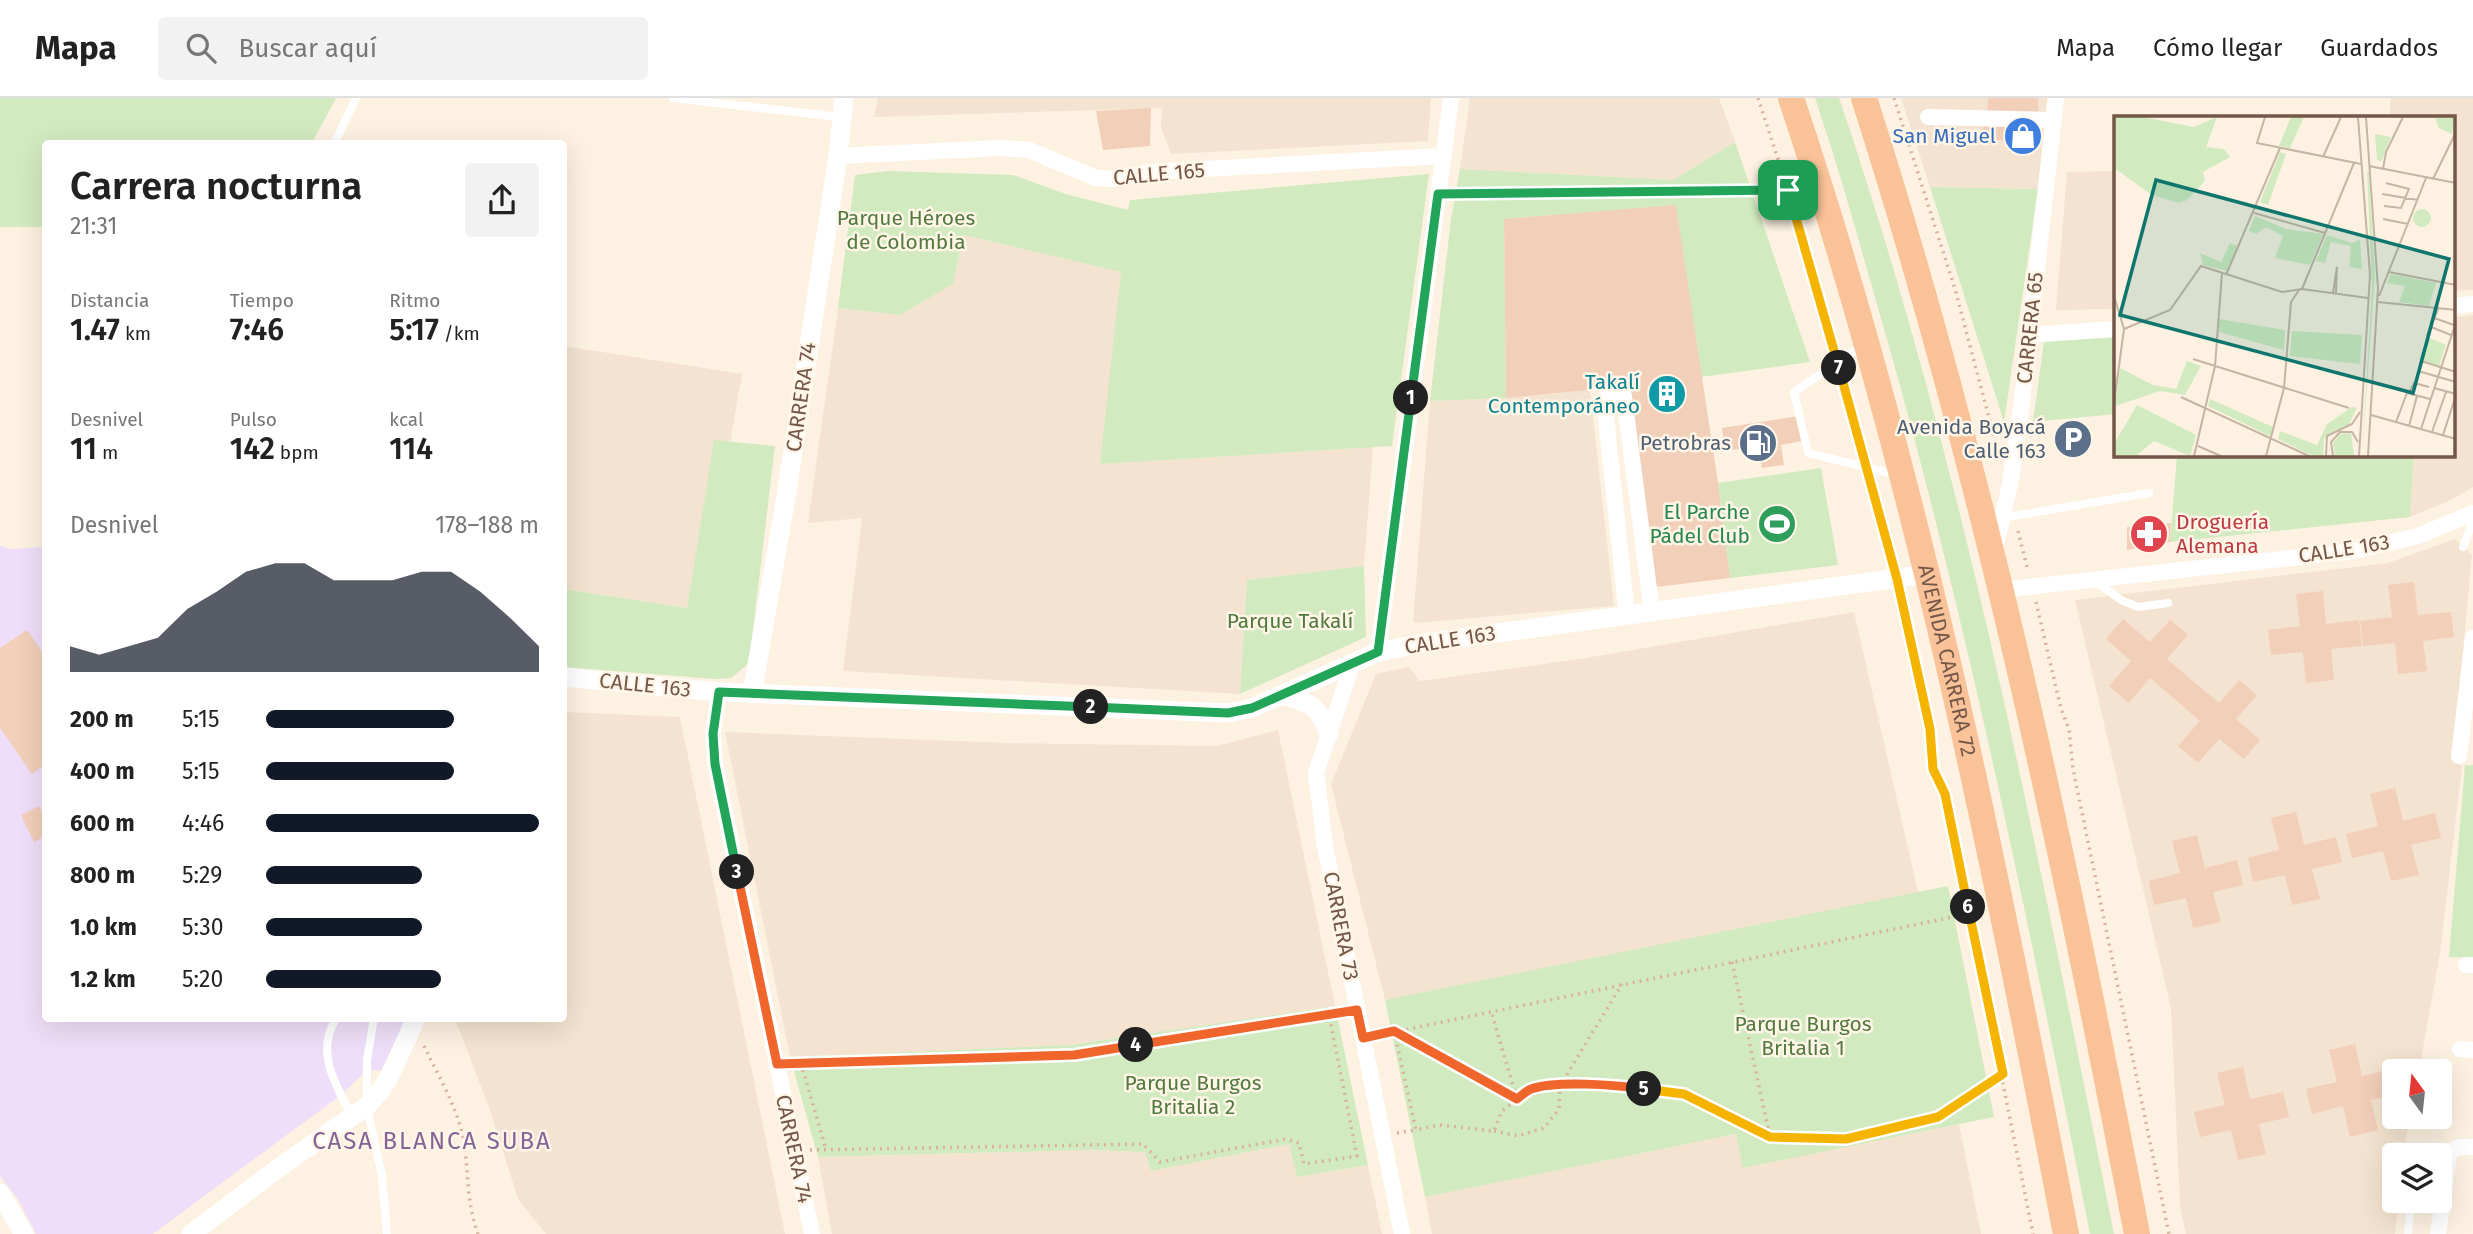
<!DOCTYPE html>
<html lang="es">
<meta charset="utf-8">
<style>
:root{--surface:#fff;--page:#f2f2f2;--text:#222;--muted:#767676;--line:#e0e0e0;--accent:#111827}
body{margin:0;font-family:"Fira Sans",sans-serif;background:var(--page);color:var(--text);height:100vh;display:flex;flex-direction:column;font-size:26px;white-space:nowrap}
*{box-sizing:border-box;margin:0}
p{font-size:23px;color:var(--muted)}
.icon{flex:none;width:38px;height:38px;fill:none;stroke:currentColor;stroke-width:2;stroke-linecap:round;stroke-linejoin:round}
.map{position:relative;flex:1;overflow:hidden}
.drawer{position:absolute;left:42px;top:42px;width:525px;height:882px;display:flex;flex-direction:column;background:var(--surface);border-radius:7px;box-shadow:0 7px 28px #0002}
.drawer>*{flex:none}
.needle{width:46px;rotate:345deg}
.tools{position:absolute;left:2382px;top:961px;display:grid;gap:14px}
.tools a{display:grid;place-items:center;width:70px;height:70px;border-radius:7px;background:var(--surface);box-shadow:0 7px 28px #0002;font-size:35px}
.pin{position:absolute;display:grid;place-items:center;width:60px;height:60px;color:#fff;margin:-30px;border-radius:14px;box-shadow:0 4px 10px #0006}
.km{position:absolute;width:35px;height:35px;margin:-18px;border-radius:50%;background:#222;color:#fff;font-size:19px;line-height:35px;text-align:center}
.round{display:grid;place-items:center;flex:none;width:74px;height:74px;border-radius:7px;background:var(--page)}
.head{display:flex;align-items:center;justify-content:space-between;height:119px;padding:0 28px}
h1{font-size:38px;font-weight:600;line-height:52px}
.stats{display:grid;grid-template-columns:repeat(3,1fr);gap:10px;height:119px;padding:7px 28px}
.stats div{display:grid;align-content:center}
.stats b{font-size:30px;font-weight:600}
.stats small{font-size:19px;font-weight:400}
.stats p{font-size:19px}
.chart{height:196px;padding:14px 28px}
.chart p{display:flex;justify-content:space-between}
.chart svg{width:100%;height:126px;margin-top:7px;fill:var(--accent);opacity:.7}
ul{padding:0 28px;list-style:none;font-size:23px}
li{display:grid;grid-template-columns:112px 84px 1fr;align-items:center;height:52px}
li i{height:18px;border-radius:9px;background:var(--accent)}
header{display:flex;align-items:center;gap:42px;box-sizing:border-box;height:98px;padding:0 35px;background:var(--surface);border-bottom:2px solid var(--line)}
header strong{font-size:33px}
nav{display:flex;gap:38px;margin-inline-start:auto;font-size:24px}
.search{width:490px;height:63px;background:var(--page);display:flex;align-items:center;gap:18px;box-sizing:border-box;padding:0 24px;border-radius:7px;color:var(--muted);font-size:26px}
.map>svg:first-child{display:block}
</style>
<header>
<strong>Mapa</strong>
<div class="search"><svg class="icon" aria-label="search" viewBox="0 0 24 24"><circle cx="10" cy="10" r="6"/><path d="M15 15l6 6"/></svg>Buscar aquí</div>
<nav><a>Mapa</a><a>Cómo llegar</a><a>Guardados</a></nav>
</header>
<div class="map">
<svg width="2473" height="1136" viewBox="0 0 2473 1136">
<rect width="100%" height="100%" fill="#fdf2e1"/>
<path fill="#f4e3d0" d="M878 0H1431L1428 43 1171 56 1161 29 1162 10 874 19Z
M1470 0H1719L1735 44 1673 82 1460 71Z
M1901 0H2047L2038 91 1930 89Z
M2391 0H2473V192L2454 193V19H2389Z
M2116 73V211L2056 212 2067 74Z
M964 137 1122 174 1100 366 1373 349 1364 468 1247 482 1240 596 843 573 862 420 808 425 838 210 900 217 953 186Z
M2473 217V389L2451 402 2410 419 2414 357H2454V219Z
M564 248 742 276 730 345 714 343 687 510 564 491Z
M1590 292 1614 508 1413 525 1430 303 1506 300Z
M2455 441 2472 457 2456 629 2452 652 2462 669 2440 855 2419 973H2394V1018L2410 1019 2403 1057H2394V1102L2398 1103 2395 1136H2186L2180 1107 2171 910 2075 502 2388 465Z
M1854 514 1919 798 1645 850 1385 902 1331 686 1376 576 1409 569 1420 583 1580 561Z
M564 614 680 619 785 1136H546L518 1101 490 1012 455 921 564 920Z
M1278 632 1335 908 1070 947 790 959 725 634 1007 645 1217 648Z
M1959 1026 1981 1136H1432L1425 1099 1737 1036 1744 1070Z
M1289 1046 1297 1079 1368 1067 1382 1136H832L818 1059 1081 1052 1146 1054 1151 1073Z"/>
<path fill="#efdef9" d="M0 448 12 451 45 449 46 920 406 921 381 973 367 972 341 997 153 1136H36L17 1100 0 1078Z"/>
<path fill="#d2eac0" d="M0 0H336L312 45 46 46 45 129H0Z
M1815 0H1839C1965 369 2037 754 2114 1136H2090C2032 842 1973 548 1892 259 1867 173 1844 85 1815 0Z
M1735 44 1810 264 1701 279 1675 108 1504 121 1506 300 1430 303 1451 121 1460 71 1673 82Z
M888 73 1013 77 1066 96 1128 112 1130 102 1429 76 1392 348 1100 366 1121 174 964 137 953 186 900 217 838 210 855 77Z
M1930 89 2038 91 2004 324Z
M2116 239V316L2033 324 2044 243Z
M714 342 775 348 749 565 731 580 715 581 564 569V491L687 510Z
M2177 357H2414L2410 419 2170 444Z
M1821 370 1838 467 1730 480 1718 385Z
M1364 468 1366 539 1240 596 1247 482Z
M2465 667H2473V860L2449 859Z
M1948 788 1994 1019 1743 1070 1736 1036 1425 1099 1385 902Z
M1335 908 1368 1067 1297 1079 1289 1046 1151 1073 1145 1054 1090 1052 818 1059 790 959 1070 947Z"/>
<path fill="#f2cfb9" d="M1988 0H2038V16L1987 15Z
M1151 10 1150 48 1103 52 1096 13Z
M1983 25 2032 29 2031 44 1982 41Z
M1676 107 1718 385 1730 480 1656 489 1630 288 1506 300 1504 121Z
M1799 318 1802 343 1781 347 1784 367 1762 370 1759 348 1725 353 1722 330Z
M2171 425 2170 444 2127 452V429Z
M2414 484 2418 517 2451 514 2454 539 2423 543 2427 573 2398 576 2395 545 2363 548 2360 523 2392 519 2388 487Z
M2323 493 2326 526 2359 522 2362 548 2331 551 2334 582 2306 585 2303 554 2271 557 2268 532 2300 528 2296 496Z
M2123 521 2150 544 2170 522 2188 537 2167 561 2219 605 2239 582 2257 597 2236 621 2260 642 2244 661 2219 641 2198 665 2178 648 2200 623 2150 580 2129 605 2109 588 2131 563 2106 541Z
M27 532 46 559V666L32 676 0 630V550Z
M2395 690 2403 723 2435 715 2441 740 2411 747 2419 777 2391 783 2383 753 2352 760 2346 736 2378 728 2370 696Z
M39 708 46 721V738L34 744 21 717Z
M2296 714 2304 747 2336 739 2342 764 2312 771 2320 801 2292 807 2285 777 2253 784 2248 760 2279 752 2271 720Z
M2197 737 2205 770 2237 762 2243 787 2213 794 2221 824 2193 830 2186 800 2154 807 2149 783 2180 775 2172 743Z
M2355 946 2362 978 2395 970 2396 973 2394 997 2371 1002 2378 1032 2350 1039 2343 1008 2312 1016 2306 991 2337 984 2329 952Z
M2243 969 2250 1001 2283 994 2289 1019 2259 1026 2266 1056 2238 1062 2231 1032 2200 1039 2194 1014 2225 1007 2217 975Z"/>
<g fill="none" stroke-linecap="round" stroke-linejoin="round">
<path stroke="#d7b29c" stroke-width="3.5" stroke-dasharray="2 5" stroke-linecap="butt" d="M1758 0 1788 92 1834 251
M1894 0 1955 191 1997 350
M1454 96 1797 92
M1840 276 1862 356
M1870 384 1893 464
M2018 433 2028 473
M1901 499 1930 631 1933 671 1945 696 2033 1136
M2036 504 2061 611 2069 631 2073 671 2169 1136
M1732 864 1770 1039
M1394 933 1416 1032 1439 1027 1494 1033 1502 1013 1530 991 1560 988 1611 986 1684 995 1770 1039 1846 1041 1938 1019 2002 976
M1396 934 1517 1001 1491 913
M1379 937 1982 813
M424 948C438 977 456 1007 463 1039 469 1070 466 1106 478 1136
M793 965 1074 957 1342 915
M801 965 826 1052
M1494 1033 1518 1038 1544 1030 1559 1011 1560 988 1622 886
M1397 1035 1416 1032
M810 1052 1143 1046 1160 1064 1286 1041 1299 1045 1304 1066 1357 1058 1329 917"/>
<path stroke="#fff" stroke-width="8" d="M673 0 840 19
M334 46 356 0
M1863 247 1794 294 1808 355 1898 377
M2002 420 2149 395
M2463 449 2473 423
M2095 483 2121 502 2138 509 2168 505
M337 920C314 952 336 988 352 1018
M374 920 367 962V1008L382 1079 387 1136
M2398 1048 2405 1049 2413 1054V1057
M2408 1136 2411 1102"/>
<path stroke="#fff" stroke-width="16" d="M1928 19 2053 22
M838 58 1000 50 1029 52 1096 80 1114 81 1148 74 1443 58
M2454 208 2473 206
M2029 237 2116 231
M1995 451 2010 386 2021 312 2056 0
M2001 492 2353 453 2418 438 2473 415
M1627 518 1604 301 1624 298 1652 514
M1378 554 1451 0
M1353 564 1316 675 1325 748 1402 1136
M719 594 713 636 715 666 812 1136
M2459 658 2473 540
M2466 867H2473
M2460 951 2473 952
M2438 1136 2449 1057C2455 1047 2462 1049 2473 1049"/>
<path stroke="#fff" stroke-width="19" d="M564 579 719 594 1228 615 1252 610 1378 554 1418 546 1927 476
M752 596 786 399 838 58 844 0
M1282 597C1310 605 1318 607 1329 636
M0 1095 24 1136
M191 1136 277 1071 367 1008 382 991 393 971 416 920"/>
<g stroke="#fac298" stroke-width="26">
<path id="s1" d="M1791 0C1915 369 1993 754 2066 1136"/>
<path d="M1864 0C1983 371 2064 754 2137 1136"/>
</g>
</g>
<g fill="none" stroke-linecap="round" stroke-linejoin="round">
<defs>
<path id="split-1" d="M1411 300 1438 96 1788 92"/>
<path id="split-2" d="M1091 609 1228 615 1252 610 1378 554 1411 300"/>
<path id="split-3" d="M737 774 715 666 713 636 719 594 1091 609"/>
<path id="split-4" d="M737 774 777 966 1074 957 1136 947"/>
<path id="split-5" d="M1136 947 1357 912 1363 940 1394 933 1517 1001C1521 998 1526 993 1531 991 1556 982 1617 987 1644 991"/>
<path id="split-6" d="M1644 991 1684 996 1770 1039 1846 1041 1938 1019 2003 976 1968 809"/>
<path id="split-7" d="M1839 270 1897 481 1930 631 1933 671 1945 696 1968 809"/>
<path id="split-8" d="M1788 92 1839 270"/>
</defs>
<use href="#split-1" stroke="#fff" stroke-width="14"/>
<use href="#split-2" stroke="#fff" stroke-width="14"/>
<use href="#split-3" stroke="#fff" stroke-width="14"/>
<use href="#split-4" stroke="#fff" stroke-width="14"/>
<use href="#split-5" stroke="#fff" stroke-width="14"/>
<use href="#split-6" stroke="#fff" stroke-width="14"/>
<use href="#split-7" stroke="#fff" stroke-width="14"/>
<use href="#split-8" stroke="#fff" stroke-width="14"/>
<use href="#split-1" stroke="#22a559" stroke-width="9"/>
<use href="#split-2" stroke="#22a559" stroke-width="9"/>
<use href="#split-3" stroke="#22a559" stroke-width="9"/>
<use href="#split-4" stroke="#f0652b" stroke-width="9"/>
<use href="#split-5" stroke="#f0652b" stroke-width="9"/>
<use href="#split-6" stroke="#f5b400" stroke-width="9"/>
<use href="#split-7" stroke="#f5b400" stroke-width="9"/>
<use href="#split-8" stroke="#f5b400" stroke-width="9"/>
</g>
<defs>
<symbol id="shop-disc" viewBox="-11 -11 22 22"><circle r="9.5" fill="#3f7fe0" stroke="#fff6e8"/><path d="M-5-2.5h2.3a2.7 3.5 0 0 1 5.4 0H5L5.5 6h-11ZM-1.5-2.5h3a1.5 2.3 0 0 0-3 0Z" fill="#fff"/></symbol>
<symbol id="building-disc" viewBox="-11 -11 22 22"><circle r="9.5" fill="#0f9aa8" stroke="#fff6e8"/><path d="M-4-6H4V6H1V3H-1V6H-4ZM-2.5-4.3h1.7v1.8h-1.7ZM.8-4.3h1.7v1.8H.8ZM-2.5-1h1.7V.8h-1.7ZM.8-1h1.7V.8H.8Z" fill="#fff"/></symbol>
<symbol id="parking-disc" viewBox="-11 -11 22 22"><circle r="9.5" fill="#5c6f8a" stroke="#fff6e8"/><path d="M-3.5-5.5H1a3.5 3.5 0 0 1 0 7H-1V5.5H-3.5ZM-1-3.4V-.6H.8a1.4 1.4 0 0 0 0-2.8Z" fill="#fff"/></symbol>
<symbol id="fuel-disc" viewBox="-11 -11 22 22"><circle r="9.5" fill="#5c6f8a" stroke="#fff6e8"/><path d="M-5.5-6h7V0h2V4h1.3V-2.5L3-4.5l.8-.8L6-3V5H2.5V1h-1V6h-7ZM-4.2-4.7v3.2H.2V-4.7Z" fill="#fff"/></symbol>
<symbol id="stadium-disc" viewBox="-11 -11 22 22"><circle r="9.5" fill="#2e9e5b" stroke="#fff6e8"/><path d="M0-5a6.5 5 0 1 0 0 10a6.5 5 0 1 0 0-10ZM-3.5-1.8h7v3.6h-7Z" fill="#fff"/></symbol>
<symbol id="pharmacy-disc" viewBox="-11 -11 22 22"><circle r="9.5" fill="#e0444e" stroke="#fff6e8"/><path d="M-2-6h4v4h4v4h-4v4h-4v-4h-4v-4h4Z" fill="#fff"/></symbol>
</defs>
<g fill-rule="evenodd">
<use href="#shop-disc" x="2001" y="16" width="44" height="44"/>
<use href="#building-disc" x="1645" y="274" width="44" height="44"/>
<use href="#parking-disc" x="2051" y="319" width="44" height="44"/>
<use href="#fuel-disc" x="1736" y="323" width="44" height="44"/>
<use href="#stadium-disc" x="1755" y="404" width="44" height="44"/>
<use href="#pharmacy-disc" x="2127" y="414" width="44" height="44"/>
</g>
<g text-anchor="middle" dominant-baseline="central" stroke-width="5" stroke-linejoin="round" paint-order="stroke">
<g font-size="21" fill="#366cbe" stroke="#fff6e8" text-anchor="end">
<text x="1996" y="38">San Miguel</text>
</g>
<g font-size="21" fill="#745748" stroke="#fff6e8">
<text transform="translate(1159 76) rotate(-5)">CALLE 165</text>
<text transform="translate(2030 230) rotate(-84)">CARRERA 65</text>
<text transform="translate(801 299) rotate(-82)">CARRERA 74</text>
<text transform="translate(2344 451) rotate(-9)">CALLE 163</text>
<text transform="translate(1450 542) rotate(-9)">CALLE 163</text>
<text stroke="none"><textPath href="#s1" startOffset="584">AVENIDA CARRERA 72</textPath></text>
<text transform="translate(645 587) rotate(6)">CALLE 163</text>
<text transform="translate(1341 828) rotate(79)">CARRERA 73</text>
<text transform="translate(794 1051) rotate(78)">CARRERA 74</text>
</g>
<g font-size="21" fill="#527a40" stroke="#fff6e8">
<text x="906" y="120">Parque Héroes<tspan x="906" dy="24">de Colombia</tspan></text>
<text x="1290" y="523">Parque Takalí</text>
<text x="1803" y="926">Parque Burgos<tspan x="1803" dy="24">Britalia 1</tspan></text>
<text x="1193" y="985">Parque Burgos<tspan x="1193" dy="24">Britalia 2</tspan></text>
</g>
<g font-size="21" fill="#0d838f" stroke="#fff6e8" text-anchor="end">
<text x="1640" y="284">Takalí<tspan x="1640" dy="24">Contemporáneo</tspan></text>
</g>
<g font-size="21" fill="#4e5e75" stroke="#fff6e8" text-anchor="end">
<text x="2046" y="329">Avenida Boyacá<tspan x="2046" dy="24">Calle 163</tspan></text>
<text x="1731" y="345">Petrobras</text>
</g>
<g font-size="21" fill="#27864d" stroke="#fff6e8" text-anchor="end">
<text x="1750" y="414">El Parche<tspan x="1750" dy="24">Pádel Club</tspan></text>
</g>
<g font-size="21" fill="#be3a42" stroke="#fff6e8" text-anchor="start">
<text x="2176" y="424">Droguería<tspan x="2176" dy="24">Alemana</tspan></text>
</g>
<g font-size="24" letter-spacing="2" fill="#856398" stroke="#fff6e8">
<text x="432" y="1043">CASA BLANCA SUBA</text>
</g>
</g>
<g transform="translate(2114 18)">
<rect width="341" height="341" fill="#fdf2e1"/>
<path d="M0 1H29L80 11 103 1 92 31 110 33 116 41 89 56 91 65 73 84 65 87 38 79 0 52ZM177 1H190L176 32 165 30ZM341 1 338 18 325 12 321 2ZM261 18 277 21 267 46 263 44ZM166 36 172 38 154 89 146 86ZM253 56H255L261 159 248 340 258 170ZM299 102a9 9 0 1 1 18 0a9 9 0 1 1-18 0ZM141 100 172 113 209 118 196 149 161 142 169 120 152 111 142 118 135 115ZM213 119 238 127 246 124 248 153 235 151 237 130 217 126 211 147 202 145ZM116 127 123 130 113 155 89 149 86 137 107 146ZM277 158 322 167 315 190 285 186 291 170 273 167ZM105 203 171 214 170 234 105 216ZM178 215 248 219 246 248 176 240ZM313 221 332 229 325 250 305 244ZM73 245 87 250 71 279 46 275 1 290 6 252 39 269 62 273ZM96 283 159 311 156 320 94 290ZM23 289 82 319 76 340 40 325 22 340H0V328ZM238 291 243 292 235 308 210 323 209 340H199L164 323 166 315 203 329 213 308ZM237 317 240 340H221L219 327 226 318Z" fill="#d2eac0"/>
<path fill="none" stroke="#c6b4a4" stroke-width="2" d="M151 1 143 27 247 48M244 1 256 159 245 340M252 1 264 172 254 340M209 41 227 1M255 50 342 67M269 53 272 36 289 1M319 63 342 16M268 78 304 84M270 90 287 92 295 73 272 67M140 97 211 117M269 103 294 108M275 156 342 169M112 159 166 32M188 173 240 47M219 177 223 151 222 177M0 180 10 213 0 287M265 180 312 62M264 186 342 194M320 202 340 209M317 211 337 219M10 213 56 194 87 150 168 176 188 173 254 182M313 220 325 191M79 243 235 292M307 245 342 256M304 255 342 266M320 272 342 278M295 277 300 267 315 271M67 281 195 340M257 299 342 323M282 306 293 277 316 283M295 310 303 280M307 313 342 206M318 316 332 276M329 319 342 279M84 330 107 340M80 340 101 250 108 157M152 340 170 272 177 186 185 174M212 340 213 320 238 308 246 296M219 340 217 326 226 316H238L244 326"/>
<path fill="#0f766e" fill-opacity="0.15" stroke="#0f766e" stroke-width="3.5" d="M42 64 335 143 299 277 6 199Z"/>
<rect width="341" height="341" fill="none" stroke="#745748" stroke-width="3.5"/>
</g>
</svg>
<div class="tools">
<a><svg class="needle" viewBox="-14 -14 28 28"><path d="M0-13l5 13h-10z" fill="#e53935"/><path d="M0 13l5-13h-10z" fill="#767676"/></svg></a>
<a><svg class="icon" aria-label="layers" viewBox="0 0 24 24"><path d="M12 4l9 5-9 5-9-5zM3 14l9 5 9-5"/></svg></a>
</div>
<div class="pin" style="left:1788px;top:92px;background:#1e9e55"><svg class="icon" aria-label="arrive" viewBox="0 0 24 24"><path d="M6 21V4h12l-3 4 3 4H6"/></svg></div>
<b class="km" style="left:1411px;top:300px">1</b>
<b class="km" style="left:1091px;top:609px">2</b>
<b class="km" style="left:737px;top:774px">3</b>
<b class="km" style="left:1136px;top:947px">4</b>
<b class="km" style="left:1644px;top:991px">5</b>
<b class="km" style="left:1968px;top:809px">6</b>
<b class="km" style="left:1839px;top:270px">7</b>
<section class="drawer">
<div class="head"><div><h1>Carrera nocturna</h1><p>21:31</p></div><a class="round"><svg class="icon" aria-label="share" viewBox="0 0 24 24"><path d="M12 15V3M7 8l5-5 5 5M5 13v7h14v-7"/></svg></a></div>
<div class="stats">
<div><p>Distancia</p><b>1.47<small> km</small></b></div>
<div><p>Tiempo</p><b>7:46</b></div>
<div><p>Ritmo</p><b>5:17<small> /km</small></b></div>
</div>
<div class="stats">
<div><p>Desnivel</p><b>11<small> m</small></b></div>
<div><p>Pulso</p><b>142<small> bpm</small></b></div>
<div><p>kcal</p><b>114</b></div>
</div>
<div class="chart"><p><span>Desnivel</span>178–188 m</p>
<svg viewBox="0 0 160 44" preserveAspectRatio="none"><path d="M0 44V35L10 38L20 35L30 32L40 22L50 16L60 9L70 6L80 6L90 12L100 12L110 12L120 9L130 9L140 16L150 25L160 35V44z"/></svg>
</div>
<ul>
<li><b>200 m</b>5:15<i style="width:69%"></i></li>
<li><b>400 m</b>5:15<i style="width:69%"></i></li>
<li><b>600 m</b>4:46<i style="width:100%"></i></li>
<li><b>800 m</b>5:29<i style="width:57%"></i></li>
<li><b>1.0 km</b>5:30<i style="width:57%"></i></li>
<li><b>1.2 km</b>5:20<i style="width:64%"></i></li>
</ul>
</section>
</div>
